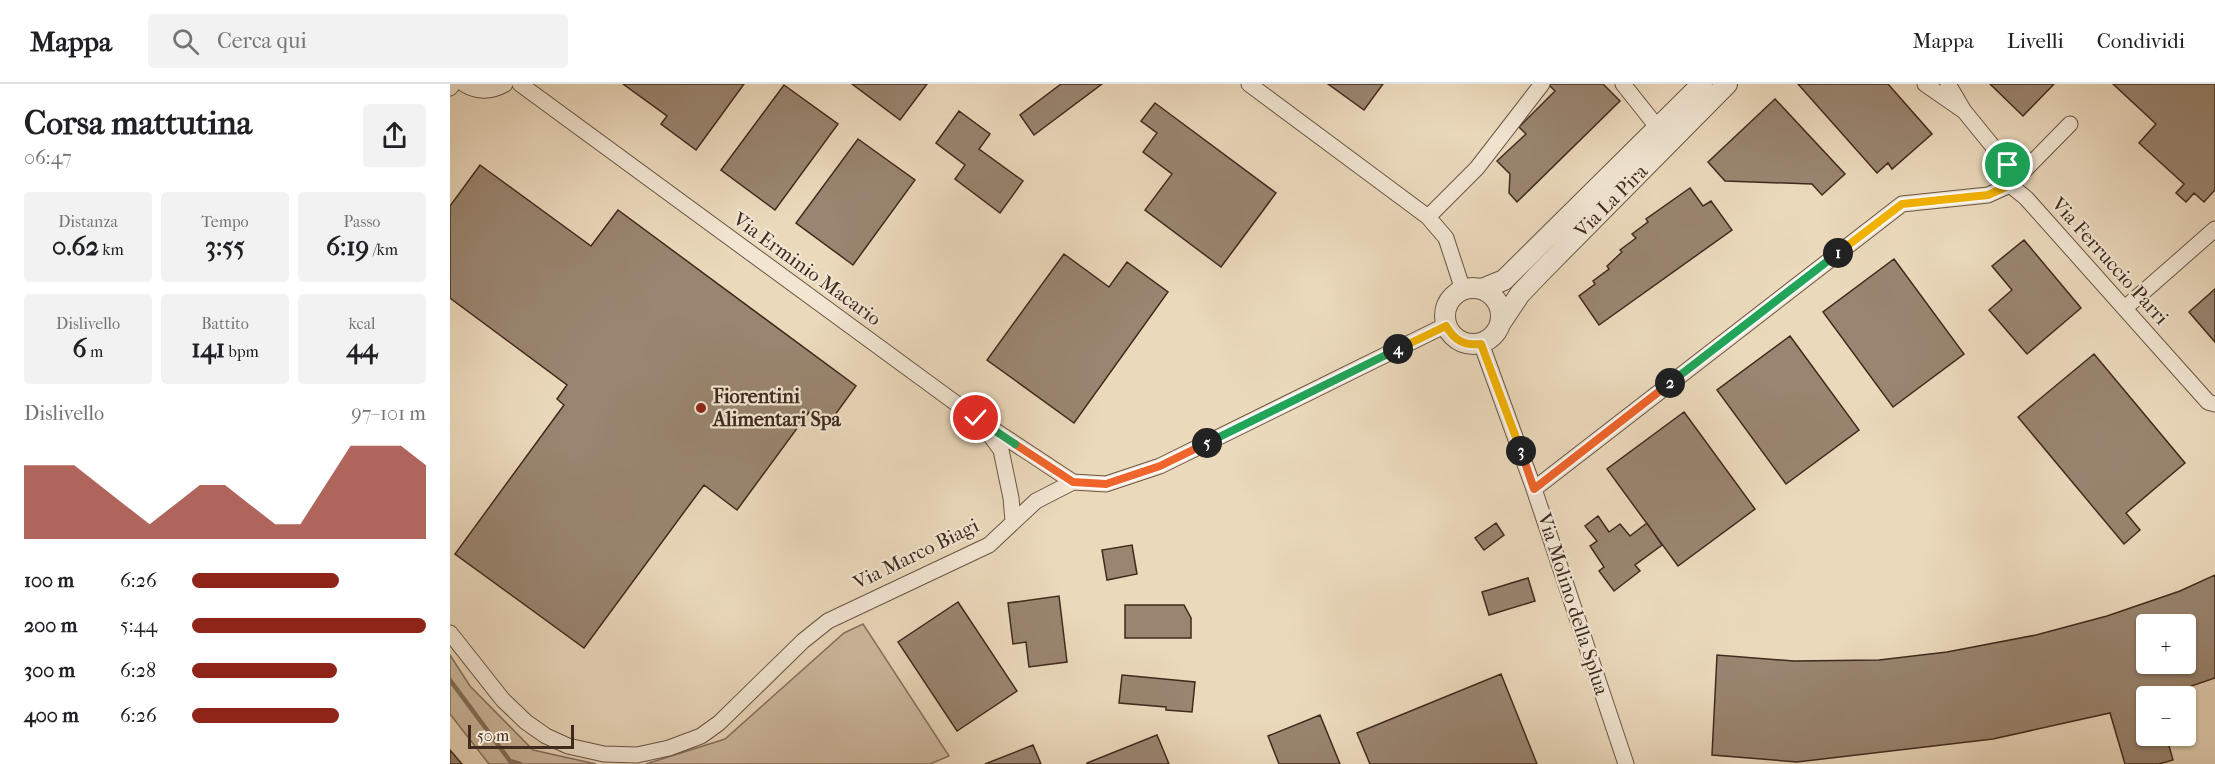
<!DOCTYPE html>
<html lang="it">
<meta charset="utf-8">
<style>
:root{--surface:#fff;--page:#f2f2f2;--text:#202124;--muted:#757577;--line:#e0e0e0;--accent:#8f2418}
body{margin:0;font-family:"IM FELL French Canon",serif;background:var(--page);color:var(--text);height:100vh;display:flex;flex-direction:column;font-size:22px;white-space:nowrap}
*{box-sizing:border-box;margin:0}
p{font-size:20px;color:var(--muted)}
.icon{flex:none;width:33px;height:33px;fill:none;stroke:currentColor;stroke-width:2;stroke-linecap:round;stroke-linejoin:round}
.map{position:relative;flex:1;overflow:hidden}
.details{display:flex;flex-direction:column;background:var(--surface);width:450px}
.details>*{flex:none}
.tools{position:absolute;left:1686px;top:530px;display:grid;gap:12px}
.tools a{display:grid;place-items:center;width:60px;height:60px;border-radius:6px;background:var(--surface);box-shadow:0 2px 4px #0004;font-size:30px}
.scale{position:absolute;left:18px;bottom:15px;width:106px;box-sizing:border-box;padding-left:6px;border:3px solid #402a1e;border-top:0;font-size:16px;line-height:21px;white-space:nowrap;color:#402a1e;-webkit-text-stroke:4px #f2e6d3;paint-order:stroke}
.pin{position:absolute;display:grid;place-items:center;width:51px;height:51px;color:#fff;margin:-26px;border:3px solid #fff;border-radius:50%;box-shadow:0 2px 6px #0007}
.km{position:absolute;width:30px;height:30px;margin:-15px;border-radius:50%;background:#222;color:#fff;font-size:16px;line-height:30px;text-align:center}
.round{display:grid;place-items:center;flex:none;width:63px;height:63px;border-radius:6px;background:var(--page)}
.headline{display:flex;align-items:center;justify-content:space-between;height:102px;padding:0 24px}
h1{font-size:33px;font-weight:700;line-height:45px}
.figures{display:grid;grid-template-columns:repeat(3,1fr);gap:9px;height:102px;padding:6px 24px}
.figures div{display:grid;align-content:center;border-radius:6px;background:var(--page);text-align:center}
.figures b{font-size:26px;font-weight:700}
.figures small{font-size:16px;font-weight:400}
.figures p{font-size:16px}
.chart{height:168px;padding:12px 24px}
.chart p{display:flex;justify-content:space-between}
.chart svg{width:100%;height:108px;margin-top:6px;fill:var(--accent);opacity:.7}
ul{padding:0 24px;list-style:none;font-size:20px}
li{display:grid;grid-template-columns:96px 72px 1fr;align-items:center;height:45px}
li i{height:15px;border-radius:8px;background:var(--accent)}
header{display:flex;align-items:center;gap:36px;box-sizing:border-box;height:84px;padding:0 30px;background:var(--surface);border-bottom:2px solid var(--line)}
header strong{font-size:28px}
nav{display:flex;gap:33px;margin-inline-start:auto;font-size:21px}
.search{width:420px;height:54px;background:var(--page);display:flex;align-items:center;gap:15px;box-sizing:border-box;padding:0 21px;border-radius:6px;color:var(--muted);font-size:22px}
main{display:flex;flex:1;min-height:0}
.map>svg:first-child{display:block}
</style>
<header>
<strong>Mappa</strong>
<div class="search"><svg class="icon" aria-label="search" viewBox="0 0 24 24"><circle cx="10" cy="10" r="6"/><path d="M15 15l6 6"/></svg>Cerca qui</div>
<nav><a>Mappa</a><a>Livelli</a><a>Condividi</a></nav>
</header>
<main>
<section class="details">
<div class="headline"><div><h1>Corsa mattutina</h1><p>06:47</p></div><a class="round"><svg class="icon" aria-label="share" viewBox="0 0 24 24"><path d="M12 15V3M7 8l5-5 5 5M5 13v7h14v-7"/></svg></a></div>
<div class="figures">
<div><p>Distanza</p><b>0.62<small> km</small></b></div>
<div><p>Tempo</p><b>3:55</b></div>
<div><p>Passo</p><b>6:19<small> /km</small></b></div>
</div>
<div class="figures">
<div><p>Dislivello</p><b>6<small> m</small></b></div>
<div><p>Battito</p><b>141<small> bpm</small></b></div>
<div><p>kcal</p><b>44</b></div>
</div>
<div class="chart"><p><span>Dislivello</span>97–101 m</p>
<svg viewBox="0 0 160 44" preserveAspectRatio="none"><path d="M0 44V14L10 14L20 14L30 22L40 30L50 38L60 30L70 22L80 22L90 30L100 38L110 38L120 22L130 6L140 6L150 6L160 14V44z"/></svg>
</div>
<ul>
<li><b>100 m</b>6:26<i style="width:63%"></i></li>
<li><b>200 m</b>5:44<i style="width:100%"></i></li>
<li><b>300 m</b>6:28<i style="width:62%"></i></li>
<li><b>400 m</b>6:26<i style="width:63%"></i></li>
</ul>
</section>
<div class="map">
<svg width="1765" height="680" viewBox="0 0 1765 680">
<rect width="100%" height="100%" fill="#ebd9bc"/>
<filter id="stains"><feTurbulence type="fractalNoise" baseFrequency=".00333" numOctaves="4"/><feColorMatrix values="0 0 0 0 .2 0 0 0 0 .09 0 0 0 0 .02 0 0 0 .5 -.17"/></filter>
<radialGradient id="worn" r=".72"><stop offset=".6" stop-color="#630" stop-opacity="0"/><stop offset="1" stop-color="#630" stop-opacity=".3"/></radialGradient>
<path fill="#cebba1" stroke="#877260" stroke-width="1.5" d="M413 540 499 672 480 680H196L275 655 394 549Z
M0 571 20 602 83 666 146 680H39L0 630Z"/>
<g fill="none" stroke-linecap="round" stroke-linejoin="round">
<path stroke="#84705c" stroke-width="4.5" d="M0 596 60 677 70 680"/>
</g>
<path fill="#998570" stroke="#402a1e" stroke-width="1.5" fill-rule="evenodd" d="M173 0H294L246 66 211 40 217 32Z
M402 0H477L450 36Z
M611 0H652L584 51 570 31Z
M878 0H933L914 26Z
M1100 0H1153L1170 17 1067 118 1059 109 1060 90 1047 77 1076 50 1069 43 1105 7 1099 1Z
M1348 0H1438L1482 50 1442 85 1438 79 1427 89Z
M1540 0H1604L1573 32Z
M1663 0H1765V106L1754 118 1744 109 1736 118 1726 109 1734 100 1689 59 1706 40Z
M334 1 388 40 325 126 271 86Z
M1325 15 1395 90 1372 111 1362 100 1275 97 1258 78Z
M705 19 826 109 771 183 695 126 722 90 693 68 707 49 691 37Z
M509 27 540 50 529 65 573 97 550 129 505 95 515 81 486 59Z
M408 55 465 96 403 181 346 139Z
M30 81 141 162 168 126 406 302 377 342 359 328 287 426 254 401 134 564 5 470 114 321 107 315 117 301 0 214V122Z
M1240 104 1253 122 1261 117 1282 146 1149 241 1129 212 1145 200 1143 197 1159 185 1157 182 1172 168 1170 166 1186 154 1182 150 1198 138 1196 135Z
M1574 156 1631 224 1577 270 1539 226 1562 206 1542 182Z
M614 170 659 203 677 178 718 208 624 339 537 276Z
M1444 175 1514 270 1443 323 1373 228Z
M1765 205V258L1739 228Z
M1340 252 1409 346 1336 400 1267 306Z
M1644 270 1735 379 1676 429 1690 446 1674 460 1568 333Z
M1234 328 1305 425 1228 482 1157 385Z
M1148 432 1159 448 1170 440 1180 452 1197 439 1212 461 1185 481 1190 487 1164 507 1149 487 1154 483 1140 462 1147 457 1135 442Z
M1046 439 1054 451 1034 466 1025 454Z
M682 461 687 490 657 496 652 466Z
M1765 491V594L1712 612H1696V651H1716L1723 676 1709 680H1675L1660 629 1543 655 1347 678 1262 671 1267 571 1344 577 1429 576 1497 568 1586 551 1657 532 1730 507ZM1696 540H1736V579H1696Z
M1078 494 1085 517 1039 531 1032 508Z
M609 512 617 578 579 583 576 558 563 560 558 519Z
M508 518 567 607 507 647 448 558Z
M675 521H734L741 534V554H675Z
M1051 590 1087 680H920L907 649Z
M672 591 745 598 742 628 716 626V623L669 619Z
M870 631 890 680H829L818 652Z
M707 651 719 680H637V679Z
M583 661 591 680H535Z
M0 666 12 680H0Z"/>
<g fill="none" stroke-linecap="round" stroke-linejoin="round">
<defs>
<path id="minor" d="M14 0C27 8 41 8 55 0
M70 0 526 334 623 398
M799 0 978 133 996 154 1013 206
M1173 0 1208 44
M1475 0 1514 27 1498 0
M0 4 3 0
M1514 27 1558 81 1560 101 1576 114 1758 318 1765 320
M978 133 1027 84 1092 0
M1675 224 1765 145
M1031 259 1084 405 1176 680
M536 346 551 366 561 414 563 437
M1084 405 1452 120 1538 111 1560 101 1620 40
M0 549 53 616 76 638 96 652 118 662 154 670 187 671 219 664 251 652 269 639 353 557 378 537 539 461 586 417 623 398 656 400 710 382 996 241"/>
<path id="tertiary" d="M995 232a28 28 0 1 1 56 0a28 28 0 1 1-56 0Z
M1032 205 1054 196 1252 0
M1050 240 1070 210 1092 187 1277 0"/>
</defs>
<use href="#minor" stroke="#6b5646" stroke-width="17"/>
<use href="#tertiary" stroke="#6b5646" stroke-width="22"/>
<use href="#minor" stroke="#f2e6d3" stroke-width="15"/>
<use href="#tertiary" stroke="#f2e6d3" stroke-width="20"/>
</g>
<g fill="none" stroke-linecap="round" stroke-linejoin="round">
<defs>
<path id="split-1" d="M1388 169 1452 120 1538 111 1560 101 1558 81"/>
<path id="split-2" d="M1220 299 1388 169"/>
<path id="split-3" d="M1071 367 1084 405 1220 299"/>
<path id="split-4" d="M948 265 996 242C1004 256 1014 262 1031 260L1071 367"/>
<path id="split-5" d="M757 359 948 265"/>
<path id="split-6" d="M565 360 623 398 656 400 710 382 757 359"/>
<path id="split-7" d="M526 334 565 360"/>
</defs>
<use href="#split-1" stroke="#fff" stroke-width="12"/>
<use href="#split-2" stroke="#fff" stroke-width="12"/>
<use href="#split-3" stroke="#fff" stroke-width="12"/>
<use href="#split-4" stroke="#fff" stroke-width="12"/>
<use href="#split-5" stroke="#fff" stroke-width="12"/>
<use href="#split-6" stroke="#fff" stroke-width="12"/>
<use href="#split-7" stroke="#fff" stroke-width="12"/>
<use href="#split-1" stroke="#f5b400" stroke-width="8"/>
<use href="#split-2" stroke="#22a559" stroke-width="8"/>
<use href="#split-3" stroke="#f0652b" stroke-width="8"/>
<use href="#split-4" stroke="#f5b400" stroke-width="8"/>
<use href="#split-5" stroke="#22a559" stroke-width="8"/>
<use href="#split-6" stroke="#f0652b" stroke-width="8"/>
<use href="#split-7" stroke="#22a559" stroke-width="8"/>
</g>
<circle fill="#8f2418" stroke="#f2e6d3" stroke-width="2" cx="251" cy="324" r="6"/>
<g text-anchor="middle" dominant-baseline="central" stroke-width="4.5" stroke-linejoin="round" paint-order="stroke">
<g font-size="20" fill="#402a1e" stroke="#f2e6d3">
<text transform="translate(1161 117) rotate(-45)">Via La Pira</text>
<text transform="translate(1660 177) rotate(48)">Via Ferruccio Parri</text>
<text transform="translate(357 185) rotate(36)">Via Erminio Macario</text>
<text transform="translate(466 470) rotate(-26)">Via Marco Biagi</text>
<text transform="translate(1123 520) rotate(72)">Via Molino della Splua</text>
</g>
<g font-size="20" font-weight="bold" fill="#402a1e" stroke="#f2e6d3" text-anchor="start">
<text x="263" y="312">Fiorentini<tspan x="263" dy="23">Alimentari Spa</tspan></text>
</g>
</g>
<rect width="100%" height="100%" filter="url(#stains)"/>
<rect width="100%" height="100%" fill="url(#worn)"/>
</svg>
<div class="tools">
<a>+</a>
<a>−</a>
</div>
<div class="scale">50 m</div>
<div class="pin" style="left:1558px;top:81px;background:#1e9e55"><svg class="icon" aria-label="arrive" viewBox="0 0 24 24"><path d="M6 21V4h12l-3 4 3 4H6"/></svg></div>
<div class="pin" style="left:526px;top:334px;background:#d93025"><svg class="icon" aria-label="check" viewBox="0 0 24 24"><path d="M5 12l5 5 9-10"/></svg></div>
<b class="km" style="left:1388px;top:169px">1</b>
<b class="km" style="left:1220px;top:299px">2</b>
<b class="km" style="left:1071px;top:367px">3</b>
<b class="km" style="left:948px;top:265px">4</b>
<b class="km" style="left:757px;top:359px">5</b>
</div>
</main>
